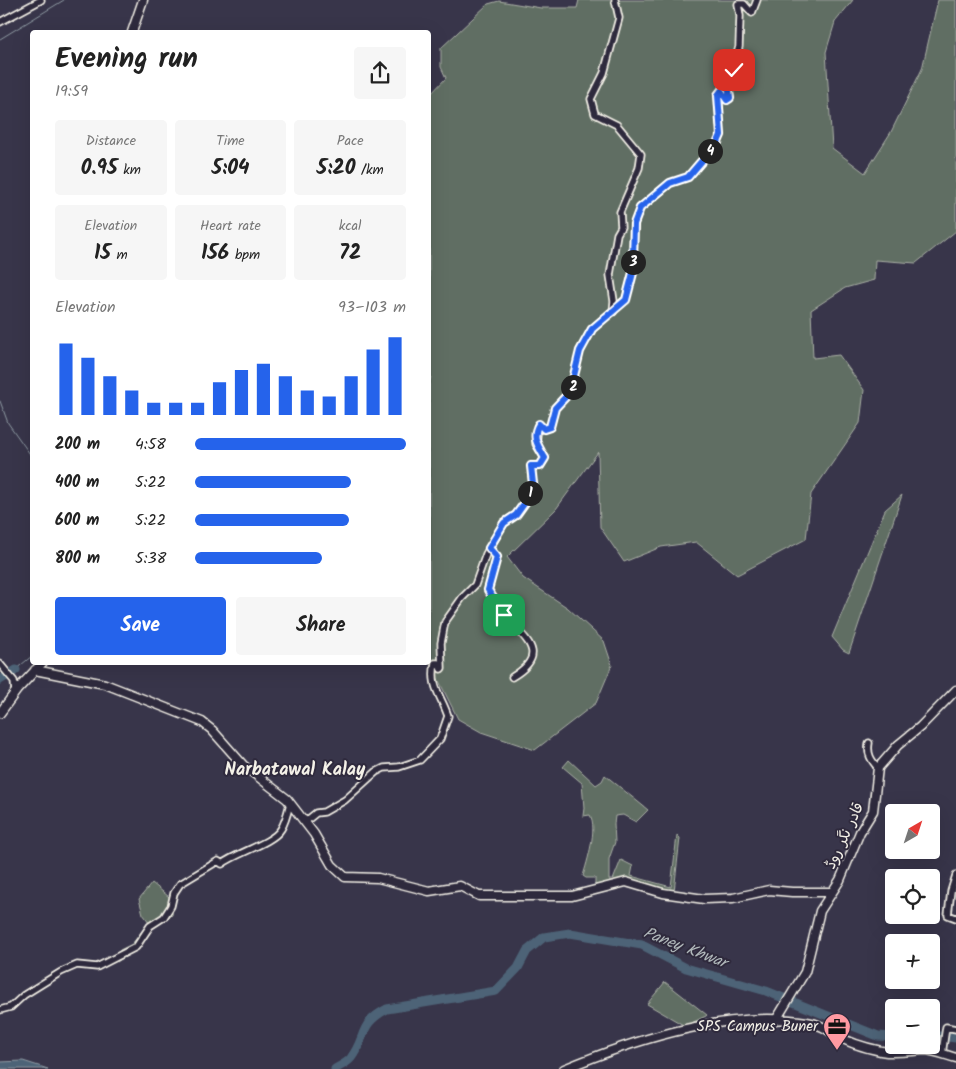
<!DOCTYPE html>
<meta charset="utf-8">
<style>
:root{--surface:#fff;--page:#f6f6f6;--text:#222;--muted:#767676;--accent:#2563eb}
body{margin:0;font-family:Kalam,"Playpen Sans Arabic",sans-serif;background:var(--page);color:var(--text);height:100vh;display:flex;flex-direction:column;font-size:19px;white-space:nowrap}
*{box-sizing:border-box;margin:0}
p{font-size:16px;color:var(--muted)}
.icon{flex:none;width:28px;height:28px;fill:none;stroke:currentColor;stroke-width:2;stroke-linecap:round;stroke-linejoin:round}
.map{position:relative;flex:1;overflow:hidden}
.panel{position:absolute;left:30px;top:30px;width:401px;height:635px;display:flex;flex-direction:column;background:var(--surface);border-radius:5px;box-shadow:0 5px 20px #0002}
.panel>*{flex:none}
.needle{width:32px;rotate:39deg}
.tools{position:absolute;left:885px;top:804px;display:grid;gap:10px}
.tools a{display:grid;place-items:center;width:55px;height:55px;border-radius:5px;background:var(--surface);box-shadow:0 5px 20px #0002;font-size:25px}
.pin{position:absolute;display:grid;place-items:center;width:42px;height:42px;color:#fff;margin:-21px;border-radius:10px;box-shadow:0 2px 8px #0006}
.km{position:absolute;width:25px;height:25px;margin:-12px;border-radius:50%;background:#222;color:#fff;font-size:14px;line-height:25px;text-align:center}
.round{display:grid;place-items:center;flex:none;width:52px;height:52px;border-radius:5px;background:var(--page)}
.summary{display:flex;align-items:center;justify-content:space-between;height:85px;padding:0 25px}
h1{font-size:28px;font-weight:700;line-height:38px}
.metrics{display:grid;grid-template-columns:repeat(3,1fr);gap:8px;height:85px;padding:5px 25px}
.metrics div{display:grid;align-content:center;border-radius:5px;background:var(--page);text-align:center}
.metrics b{font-size:21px;font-weight:700}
.metrics small{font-size:14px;font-weight:400}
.metrics p{font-size:14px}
.chart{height:140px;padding:10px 25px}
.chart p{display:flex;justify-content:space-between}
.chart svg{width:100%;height:90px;margin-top:5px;stroke:var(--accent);stroke-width:6}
.cta{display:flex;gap:10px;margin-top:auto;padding:10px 25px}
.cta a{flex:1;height:58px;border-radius:5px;background:var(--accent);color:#fff;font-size:20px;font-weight:700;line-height:58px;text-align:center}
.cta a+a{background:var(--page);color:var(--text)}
ul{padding:0 25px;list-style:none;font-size:16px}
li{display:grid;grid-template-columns:80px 60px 1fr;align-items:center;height:38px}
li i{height:12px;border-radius:6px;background:var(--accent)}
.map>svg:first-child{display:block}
</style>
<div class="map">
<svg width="956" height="1069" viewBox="0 0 956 1069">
<rect width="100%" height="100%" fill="#38354a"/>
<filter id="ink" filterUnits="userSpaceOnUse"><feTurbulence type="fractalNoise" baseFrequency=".02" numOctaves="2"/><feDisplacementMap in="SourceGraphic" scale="10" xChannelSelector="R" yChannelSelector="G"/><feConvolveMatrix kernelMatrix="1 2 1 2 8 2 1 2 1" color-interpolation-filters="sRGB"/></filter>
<g filter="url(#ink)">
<path fill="#616e63" stroke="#aab0a6" d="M579 0H853L835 22 826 52 832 148 865 173 891 132 922 69 938 0H956V231L916 263 875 260 874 280 845 288 811 310 813 358 839 355 864 390 860 423 811 494 806 539 737 575 696 542 661 547 624 562 600 527 598 452 556 509 507 557 523 578 568 608 604 641 612 665 596 703 535 750 481 732 458 719 429 661V383L431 377 429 375V96L446 78 441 67V48L488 4 499 1 541 8H577Z
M902 495 849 653 843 650 832 637 885 510Z
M569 760 596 785 602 781 605 775 648 810 636 822 623 815 615 816 614 824 615 842 609 859V880H613L621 860 633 866 631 876 671 887 677 835 680 838 674 892 632 880 595 889V878H586L583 876C587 862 598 828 590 815L583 816 584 808 582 783 563 767Z
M152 883 174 901 172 915 153 927 136 949 117 962 120 950 132 944 149 922 143 914 139 899Z
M665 982 707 1015 706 1016 685 1026 647 1004Z"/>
<path fill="#4d6477" stroke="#909ca4" d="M23 1061 48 1069H0V1062Z"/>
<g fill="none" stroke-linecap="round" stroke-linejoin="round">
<path stroke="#909ca4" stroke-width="1" d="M0 39 64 0
M0 401 8 423 32 457
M10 674 32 656"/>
<path stroke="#4d6477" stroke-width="9" d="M0 680 16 670
M931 1035 956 1038
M335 1069C340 1066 347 1063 351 1058 367 1037 358 1024 387 1009L496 991 518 968 527 951 544 937 570 933 642 945 686 968 766 991 878 1036 894 1037"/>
<defs>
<path id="street" d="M0 22 41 0
M613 312 614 301 610 275 617 234 621 227 620 212 639 168 641 154 617 125 595 114 591 99 604 73 619 18 615 0
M489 548 497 557 488 590C494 599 500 611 507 619 529 642 548 655 512 677
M0 664 14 681 15 692
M869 743C867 754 871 760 878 768
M305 822 316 813 324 812 345 800 376 772 384 768 399 767 420 760 440 739 448 716C441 695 430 687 435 663H438L441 669 442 668 441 643 445 622 462 598 475 585 486 554 504 523 516 515 526 501 533 484 531 466H540L545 458 536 444 538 425 544 429 550 427 555 408 570 392 580 351 592 329 626 299 634 269 633 258 634 224 640 208 670 183 688 177 718 142 721 135 718 95 721 91 727 99 730 98 728 84 739 47 740 16 738 4H744L752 13 757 0
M956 875 951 891 948 915 956 918
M0 1010 11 1007 24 995 61 972 77 965 97 967 136 947 150 926 164 917 171 906 174 893 180 884 218 861 222 864C236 853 273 843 281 829 286 821 288 811 290 803
M942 1054 946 1027 956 1029"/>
<path id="secondary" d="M132 32 143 0
M35 670 105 684 202 722 212 730 243 765 287 799 314 834 332 865 345 877 378 878 429 891 460 886 479 896H572L626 882 663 893 704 899 733 898 769 890 792 892H832
M0 713 17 690 43 662
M776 1020 805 972 820 911 840 880 860 832 873 811 878 768 898 745 920 727 956 690
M564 1069C636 1039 729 1009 807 1022 820 1024 828 1030 838 1036 851 1044 867 1048 881 1051 895 1054 909 1051 923 1050 934 1050 945 1055 956 1058"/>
</defs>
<use href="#street" stroke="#f4f1e8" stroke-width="9"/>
<use href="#secondary" stroke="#f4f1e8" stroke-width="11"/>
<use href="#street" stroke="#2f2a3d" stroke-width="5.5"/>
<use href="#secondary" stroke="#2f2a3d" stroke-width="8"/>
</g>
</g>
<g fill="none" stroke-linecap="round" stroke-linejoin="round" filter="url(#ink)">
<defs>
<path id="route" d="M504 615 488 590 497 557 489 548 504 523 516 515 526 501 533 484 531 466H540L545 458C538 446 531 437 539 424L544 429 550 427 555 408 570 392 580 351 592 329 626 300 634 269 633 258 634 224 640 208 670 183 688 177 718 142 721 135 718 95 721 91 727 100 730 98 728 84 734 70"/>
</defs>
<use href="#route" stroke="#fff" stroke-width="10"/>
<use href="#route" stroke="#2563eb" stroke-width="6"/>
</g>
<defs>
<symbol id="office-pin" viewBox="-11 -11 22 30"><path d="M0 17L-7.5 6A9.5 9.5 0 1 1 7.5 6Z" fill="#ff9aa2" stroke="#2f2a3d"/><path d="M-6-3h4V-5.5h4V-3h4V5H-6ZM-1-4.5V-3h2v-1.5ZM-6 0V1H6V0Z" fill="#111"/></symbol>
</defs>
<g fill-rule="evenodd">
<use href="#office-pin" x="821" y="1011" width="32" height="43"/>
</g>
<g text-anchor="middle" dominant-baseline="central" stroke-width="4" stroke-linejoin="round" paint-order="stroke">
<g font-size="15" fill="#f4f1e8" stroke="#2f2a3d">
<text transform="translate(845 836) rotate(-65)">قادر نگر روڈ</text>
</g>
<g font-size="15" fill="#f4f1e8" stroke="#2f2a3d" text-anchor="end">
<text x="818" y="1027">SPS Campus Buner</text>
</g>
<g font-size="16" font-style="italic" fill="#b1b9bb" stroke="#2f2a3d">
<text transform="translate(685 948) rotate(21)">Paney Khwar</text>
</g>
<g font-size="18" font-weight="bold" fill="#f4f1e8" stroke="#2f2a3d">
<text x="295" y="770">Narbatawal Kalay</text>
</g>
</g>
</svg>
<div class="tools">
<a><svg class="needle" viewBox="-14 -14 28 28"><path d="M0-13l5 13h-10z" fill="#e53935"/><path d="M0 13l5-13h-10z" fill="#767676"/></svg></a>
<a><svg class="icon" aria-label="locate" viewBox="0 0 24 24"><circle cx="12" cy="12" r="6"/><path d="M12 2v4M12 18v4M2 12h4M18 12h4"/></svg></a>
<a>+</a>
<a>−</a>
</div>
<div class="pin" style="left:504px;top:615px;background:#1e9e55"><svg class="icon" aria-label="arrive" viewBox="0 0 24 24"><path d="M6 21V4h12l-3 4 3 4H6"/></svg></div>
<div class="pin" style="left:734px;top:70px;background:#d93025"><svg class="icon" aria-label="check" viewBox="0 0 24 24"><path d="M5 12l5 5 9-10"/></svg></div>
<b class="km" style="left:530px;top:493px">1</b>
<b class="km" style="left:573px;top:387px">2</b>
<b class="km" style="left:633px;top:262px">3</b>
<b class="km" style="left:710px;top:151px">4</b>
<section class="panel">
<div class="summary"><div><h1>Evening run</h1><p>19:59</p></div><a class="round"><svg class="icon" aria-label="share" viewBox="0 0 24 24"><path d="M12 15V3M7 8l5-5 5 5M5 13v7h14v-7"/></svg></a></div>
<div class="metrics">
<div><p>Distance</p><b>0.95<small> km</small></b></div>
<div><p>Time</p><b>5:04</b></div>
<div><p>Pace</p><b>5:20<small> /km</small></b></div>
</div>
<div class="metrics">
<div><p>Elevation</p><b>15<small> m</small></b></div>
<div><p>Heart rate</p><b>156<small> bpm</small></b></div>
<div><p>kcal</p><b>72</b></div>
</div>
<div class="chart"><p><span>Elevation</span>93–103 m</p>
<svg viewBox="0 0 160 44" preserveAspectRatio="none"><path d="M5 44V9M15 44V16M25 44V25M35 44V32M45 44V38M55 44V38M65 44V38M75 44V28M85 44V22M95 44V19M105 44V25M115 44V32M125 44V35M135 44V25M145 44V12M155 44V6"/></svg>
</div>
<ul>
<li><b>200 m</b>4:58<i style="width:100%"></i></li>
<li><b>400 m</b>5:22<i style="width:74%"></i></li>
<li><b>600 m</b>5:22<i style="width:73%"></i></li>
<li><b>800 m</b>5:38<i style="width:60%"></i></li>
</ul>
<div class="cta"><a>Save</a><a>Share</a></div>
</section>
</div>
